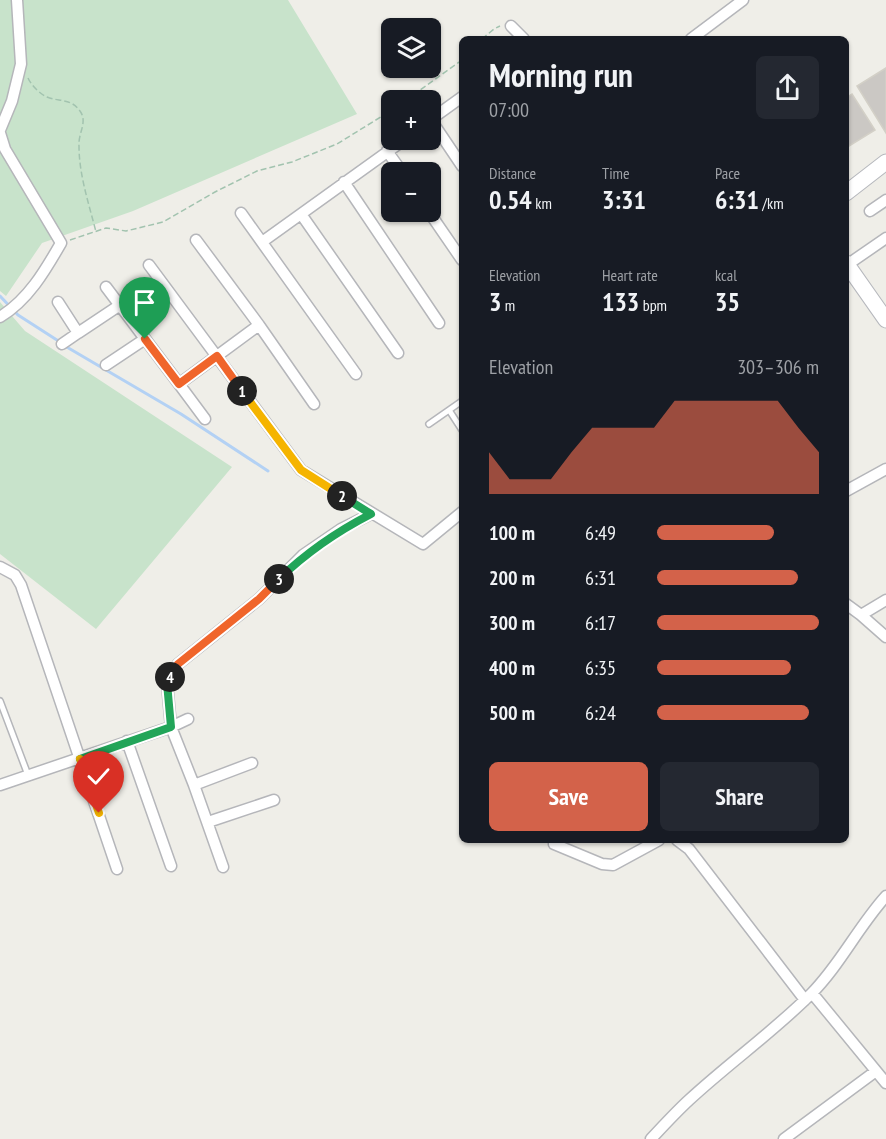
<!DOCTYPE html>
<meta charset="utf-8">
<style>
:root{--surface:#171b24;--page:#242831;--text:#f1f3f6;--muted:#9ea1a6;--accent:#d3624a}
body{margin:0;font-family:"PT Sans Narrow",sans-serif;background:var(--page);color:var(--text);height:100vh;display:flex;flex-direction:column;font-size:22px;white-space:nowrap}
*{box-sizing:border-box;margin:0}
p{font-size:20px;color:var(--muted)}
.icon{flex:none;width:33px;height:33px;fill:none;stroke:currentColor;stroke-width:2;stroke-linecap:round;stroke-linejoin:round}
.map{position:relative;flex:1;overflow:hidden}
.side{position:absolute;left:459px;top:36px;width:390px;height:807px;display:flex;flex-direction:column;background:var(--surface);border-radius:9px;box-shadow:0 2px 4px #0004}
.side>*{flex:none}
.controls{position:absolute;left:381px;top:18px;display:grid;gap:12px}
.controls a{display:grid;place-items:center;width:60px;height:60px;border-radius:9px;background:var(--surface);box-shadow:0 2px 4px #0004;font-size:30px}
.pin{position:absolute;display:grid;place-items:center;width:51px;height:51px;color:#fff;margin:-62px -26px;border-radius:50% 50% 50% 0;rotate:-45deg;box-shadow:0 0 6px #0007}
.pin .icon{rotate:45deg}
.km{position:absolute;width:30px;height:30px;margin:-15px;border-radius:50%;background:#222;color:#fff;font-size:16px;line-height:30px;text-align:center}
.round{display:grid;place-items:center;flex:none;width:63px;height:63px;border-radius:9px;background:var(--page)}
.overview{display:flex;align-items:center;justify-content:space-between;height:102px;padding:0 30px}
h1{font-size:33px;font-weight:700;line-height:45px}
.stats{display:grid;grid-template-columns:repeat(3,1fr);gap:9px;height:102px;padding:6px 30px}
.stats div{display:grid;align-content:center}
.stats b{font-size:26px;font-weight:700}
.stats small{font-size:16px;font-weight:400}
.stats p{font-size:16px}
.chart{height:168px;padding:12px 30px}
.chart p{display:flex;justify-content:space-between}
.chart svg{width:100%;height:108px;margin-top:6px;fill:var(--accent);opacity:.7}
.button{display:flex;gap:12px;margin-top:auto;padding:12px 30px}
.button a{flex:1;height:69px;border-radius:9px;background:var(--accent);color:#fff;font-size:24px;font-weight:700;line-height:69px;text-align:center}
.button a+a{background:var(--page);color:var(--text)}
ul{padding:0 30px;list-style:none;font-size:20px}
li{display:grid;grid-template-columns:96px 72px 1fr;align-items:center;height:45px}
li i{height:15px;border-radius:8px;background:var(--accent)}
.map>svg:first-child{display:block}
</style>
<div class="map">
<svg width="886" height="1139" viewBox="0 0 886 1139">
<rect width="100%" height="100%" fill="#efeee8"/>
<path fill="#c8e3cb" d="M0 0H288L357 114 133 211 42 243 6 296 0 291Z
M0 302 25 331 232 467 96 629 0 554Z"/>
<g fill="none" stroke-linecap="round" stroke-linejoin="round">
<path stroke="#b3d1f4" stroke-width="3" d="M0 296 18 315 60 342
M65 346 181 414 268 471"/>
</g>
<path fill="#cbc8c4" stroke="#d3d0c7" stroke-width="1.5" d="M886 68V133L857 86Z
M852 94 875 130 846 148V98Z"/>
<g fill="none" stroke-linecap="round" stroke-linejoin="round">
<defs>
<path id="lane" d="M449 410 462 430
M429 424 462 401
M0 701 28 775"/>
<path id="street" d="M511 26 524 39
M691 39 743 0
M430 120 462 97
M431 120 462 166
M0 130 12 101 21 64 17 0
M0 133 5 149 61 243C45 271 28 300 0 317
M387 151 402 172
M344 182 439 323
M870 211 886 200
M429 212 462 260
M241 213 356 374
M301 214 398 353
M196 240 259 325 314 404
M262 242 404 140
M149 265 301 470 423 544 462 512
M847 265 886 238
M106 287 179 384 259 325
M58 302 78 333 120 305
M62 344 78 333
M106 365 145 339
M179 384 205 419
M846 491 886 469
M0 567 15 575 21 585 117 869
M846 604 861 615 886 600
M861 615 886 637
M188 719 171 727 194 785 223 867
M127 741 171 866
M0 785 171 727 167 683 178 664 259 599 303 555 341 529 371 514
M194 785 252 763
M208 822 274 800
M677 840 689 849 805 1000
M554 844 602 864 613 865 659 840
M812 993 886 1083
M651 1139C663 1126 676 1112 689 1100 729 1063 773 1032 811 994 840 965 858 927 886 896
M784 1139 876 1071"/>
<path id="secondary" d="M846 193 886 162
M846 263 886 320"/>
</defs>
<use href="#lane" stroke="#b5b6ba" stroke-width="8"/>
<use href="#street" stroke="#b5b6ba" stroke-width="13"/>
<use href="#secondary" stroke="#b6b8bd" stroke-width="17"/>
<path stroke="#a2c3af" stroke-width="1.5" stroke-dasharray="6 3" stroke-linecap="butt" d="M482 39 494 29 500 26
M28 78C31 85 40 94 47 97 59 102 71 98 80 111 88 122 78 133 79 146 79 175 89 204 96 232
M406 100 462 60
M70 240 106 228 126 231 163 222 215 192 257 171 292 162 337 144 392 110"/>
<use href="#lane" stroke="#fff" stroke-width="5"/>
<use href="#street" stroke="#fff" stroke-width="10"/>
<use href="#secondary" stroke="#fff" stroke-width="15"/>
</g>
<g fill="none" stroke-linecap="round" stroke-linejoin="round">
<defs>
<path id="split-1" d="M145 339 179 384 217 356 242 391"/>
<path id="split-2" d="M242 391 301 470 342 496"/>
<path id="split-3" d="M279 579C307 552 336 532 371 514L342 496"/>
<path id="split-4" d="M170 677 178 664 259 599 279 579"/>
<path id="split-5" d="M80 759 171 727 167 683 170 677"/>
<path id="split-6" d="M80 759 99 813"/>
</defs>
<use href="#split-1" stroke="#fff" stroke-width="12"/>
<use href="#split-2" stroke="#fff" stroke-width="12"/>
<use href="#split-3" stroke="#fff" stroke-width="12"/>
<use href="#split-4" stroke="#fff" stroke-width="12"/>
<use href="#split-5" stroke="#fff" stroke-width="12"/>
<use href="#split-6" stroke="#fff" stroke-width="12"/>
<use href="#split-1" stroke="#f0652b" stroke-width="8"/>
<use href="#split-2" stroke="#f5b400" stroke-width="8"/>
<use href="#split-3" stroke="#22a559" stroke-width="8"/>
<use href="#split-4" stroke="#f0652b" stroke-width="8"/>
<use href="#split-5" stroke="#22a559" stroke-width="8"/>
<use href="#split-6" stroke="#f5b400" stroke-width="8"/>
</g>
</svg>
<div class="controls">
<a><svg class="icon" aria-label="layers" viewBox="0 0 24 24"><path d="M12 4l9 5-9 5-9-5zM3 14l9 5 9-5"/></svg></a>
<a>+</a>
<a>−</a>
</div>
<div class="pin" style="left:145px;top:339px;background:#1e9e55"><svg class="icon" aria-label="arrive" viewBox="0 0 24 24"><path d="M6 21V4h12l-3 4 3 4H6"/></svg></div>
<div class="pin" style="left:99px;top:813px;background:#d93025"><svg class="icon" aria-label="check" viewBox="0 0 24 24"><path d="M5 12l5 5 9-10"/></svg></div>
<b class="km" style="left:242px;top:391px">1</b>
<b class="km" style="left:342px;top:496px">2</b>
<b class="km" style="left:279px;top:579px">3</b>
<b class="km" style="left:170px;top:677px">4</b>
<section class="side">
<div class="overview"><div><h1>Morning run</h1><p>07:00</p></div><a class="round"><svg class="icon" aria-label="share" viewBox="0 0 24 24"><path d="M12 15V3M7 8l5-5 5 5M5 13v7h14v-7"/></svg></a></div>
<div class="stats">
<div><p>Distance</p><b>0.54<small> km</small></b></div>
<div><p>Time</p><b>3:31</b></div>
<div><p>Pace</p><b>6:31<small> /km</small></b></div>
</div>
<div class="stats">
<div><p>Elevation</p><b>3<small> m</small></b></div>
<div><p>Heart rate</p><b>133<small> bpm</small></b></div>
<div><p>kcal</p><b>35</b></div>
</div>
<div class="chart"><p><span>Elevation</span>303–306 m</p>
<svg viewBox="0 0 160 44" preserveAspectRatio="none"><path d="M0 44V27L10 38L20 38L30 38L40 27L50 17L60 17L70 17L80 17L90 6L100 6L110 6L120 6L130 6L140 6L150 17L160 27V44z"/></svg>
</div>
<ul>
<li><b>100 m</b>6:49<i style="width:72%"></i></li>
<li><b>200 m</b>6:31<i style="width:87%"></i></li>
<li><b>300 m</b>6:17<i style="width:100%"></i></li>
<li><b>400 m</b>6:35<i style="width:83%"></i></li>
<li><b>500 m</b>6:24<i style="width:94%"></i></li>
</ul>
<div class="button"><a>Save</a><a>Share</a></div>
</section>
</div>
